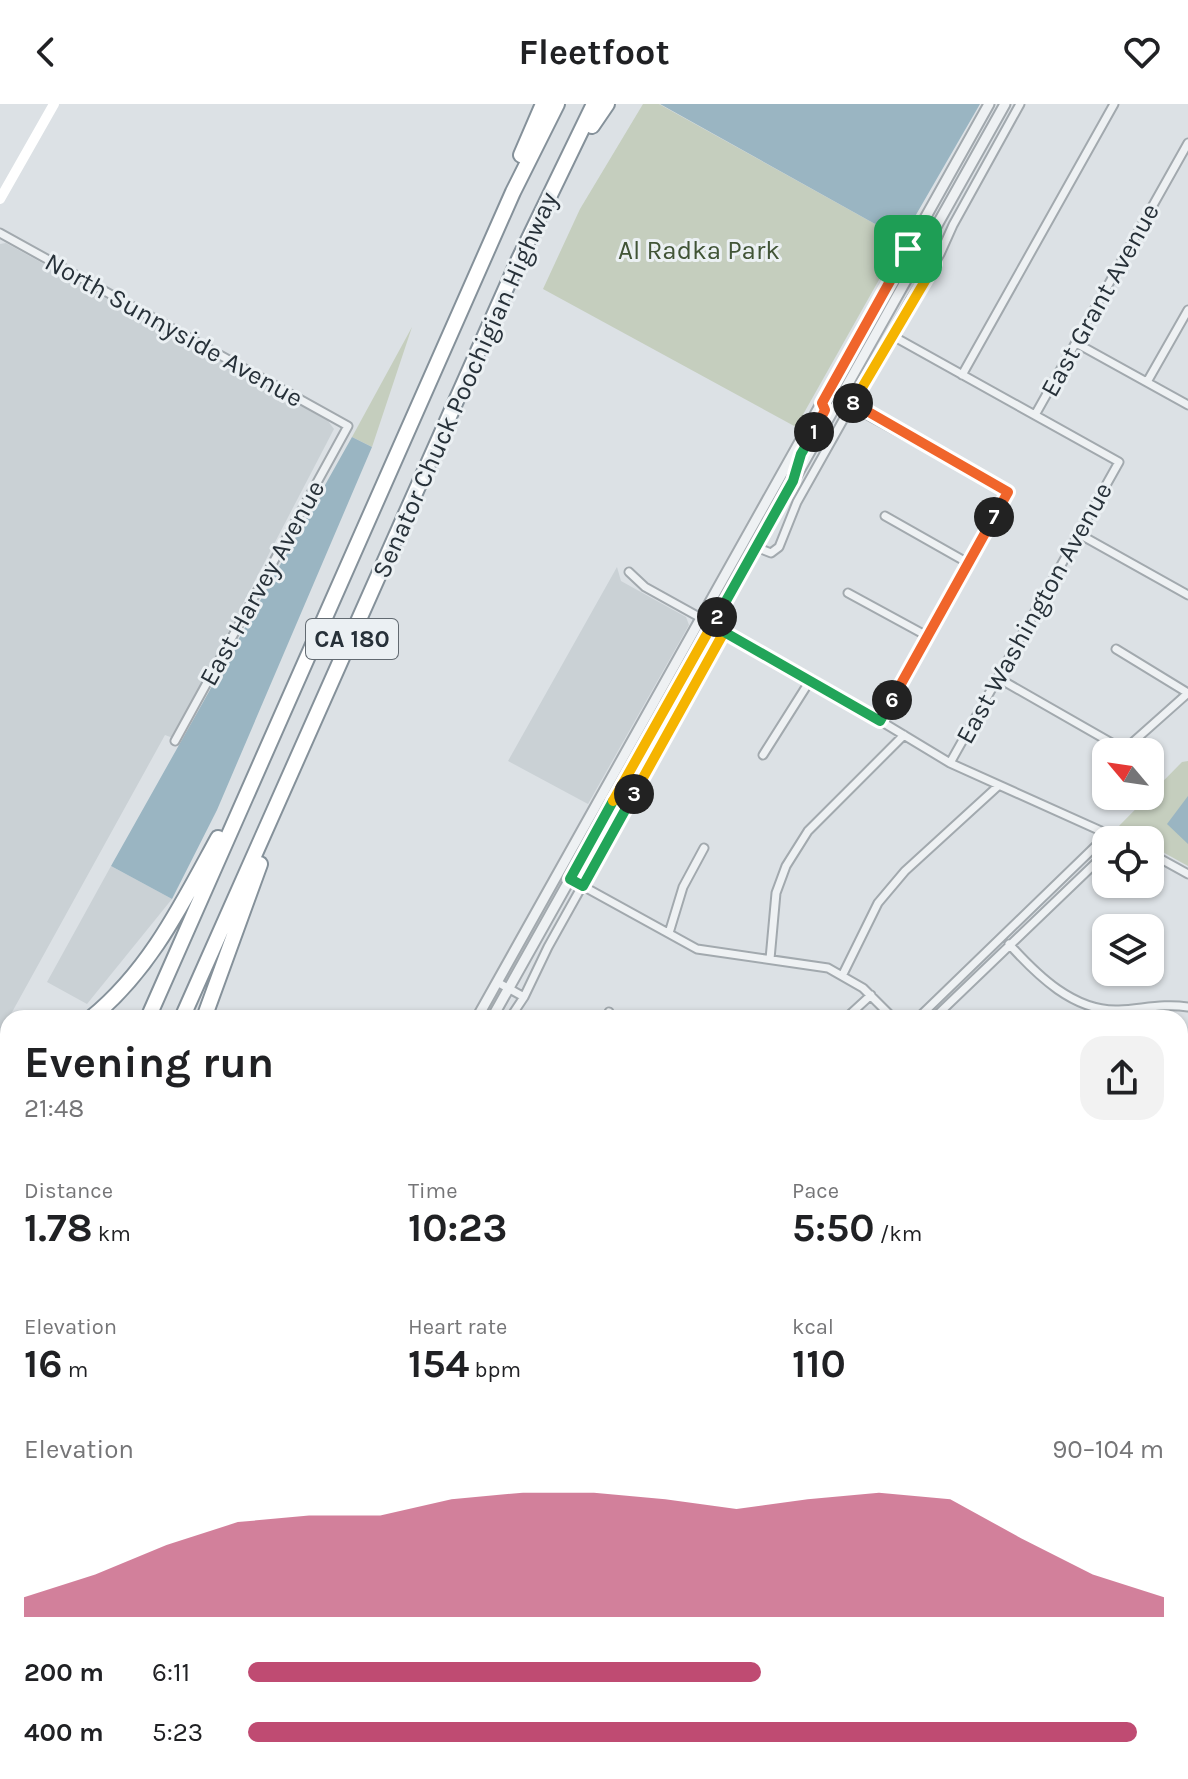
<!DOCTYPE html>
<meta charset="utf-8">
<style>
:root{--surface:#fff;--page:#f2f2f2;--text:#202124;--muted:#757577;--accent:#bf4b72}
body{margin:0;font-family:Karla,sans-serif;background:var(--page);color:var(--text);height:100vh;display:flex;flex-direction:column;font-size:30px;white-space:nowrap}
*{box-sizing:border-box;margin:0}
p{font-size:26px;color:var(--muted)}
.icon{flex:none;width:44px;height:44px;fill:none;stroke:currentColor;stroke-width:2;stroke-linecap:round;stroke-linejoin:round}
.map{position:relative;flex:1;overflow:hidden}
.panel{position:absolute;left:0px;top:906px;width:1188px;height:770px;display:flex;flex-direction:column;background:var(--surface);border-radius:24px 24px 0 0;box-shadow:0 2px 6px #0004}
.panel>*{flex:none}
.needle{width:52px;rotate:299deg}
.tools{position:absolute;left:1092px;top:634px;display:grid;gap:16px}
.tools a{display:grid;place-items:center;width:72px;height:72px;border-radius:16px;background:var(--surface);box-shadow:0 2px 6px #0004;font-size:40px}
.pin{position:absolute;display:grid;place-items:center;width:68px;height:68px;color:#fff;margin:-34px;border-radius:16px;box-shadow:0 4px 12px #0006}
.km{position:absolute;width:40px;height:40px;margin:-20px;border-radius:50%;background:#222;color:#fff;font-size:22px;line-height:40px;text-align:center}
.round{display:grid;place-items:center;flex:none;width:84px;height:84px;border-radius:24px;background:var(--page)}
.summary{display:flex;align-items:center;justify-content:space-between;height:136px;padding:0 24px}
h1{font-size:44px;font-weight:700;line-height:60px}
.stats{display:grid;grid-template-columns:repeat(3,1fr);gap:12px;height:136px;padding:8px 24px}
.stats div{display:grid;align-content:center}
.stats b{font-size:40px;font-weight:700}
.stats small{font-size:22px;font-weight:400}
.stats p{font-size:22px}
.chart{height:224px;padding:16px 24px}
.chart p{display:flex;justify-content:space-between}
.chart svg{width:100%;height:144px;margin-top:8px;fill:var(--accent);opacity:.7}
ul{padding:0 24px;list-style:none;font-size:26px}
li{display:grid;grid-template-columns:128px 96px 1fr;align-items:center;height:60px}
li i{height:20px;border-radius:10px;background:var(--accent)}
header{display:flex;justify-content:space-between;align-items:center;height:104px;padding:0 24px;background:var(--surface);font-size:36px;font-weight:700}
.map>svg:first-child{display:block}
</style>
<header><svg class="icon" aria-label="back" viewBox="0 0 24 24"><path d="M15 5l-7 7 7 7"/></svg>Fleetfoot<svg class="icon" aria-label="heart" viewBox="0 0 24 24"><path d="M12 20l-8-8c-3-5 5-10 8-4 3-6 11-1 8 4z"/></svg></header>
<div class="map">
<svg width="1188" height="1675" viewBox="0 0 1188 1675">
<rect width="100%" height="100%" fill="#dce1e5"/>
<path fill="#cad1d5" d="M6 139 328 317 334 325 173 634 165 631 0 930V140Z
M617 463 621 477 686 513 689 521 588 700 508 657Z
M111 762 172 795 87 900 47 878Z
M1180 1179 1188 1183V1265L1180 1260Z
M1180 1273 1188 1278V1380L1181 1388Z
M1188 1417V1675H1097L1084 1668H1180V1429Z
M946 1668H1013L1014 1670 1011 1675H942Z"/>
<path fill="#c5cebe" d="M643 0H659L902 135 796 323 543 185 580 105Z
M412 223 372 343 352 333Z
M1188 657V762L1150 741V736H1139L1116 725 1182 658Z
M8 1361V1668H47L43 1675H0V1585L4 1578 0 1576V1371Z
M669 1668H849L845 1675H665Z"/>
<path fill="#9ab5c2" d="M660 0H980L902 135Z
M352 333 372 343 217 706 172 795 111 762Z
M1188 692V740L1167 720Z"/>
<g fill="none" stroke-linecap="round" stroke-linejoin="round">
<defs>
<path id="minor" d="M0 129 348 322 175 637
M908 145 935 160
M891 231 1119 358 950 659
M1076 239 1188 301
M962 271 1114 0
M1147 278 1188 206
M851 302 1008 388 880 617
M1035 311 1188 39
M885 412 968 459
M1079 430 1188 491
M756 443 771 449 779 443 797 398 911 195 940 150 953 121 1020 0
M629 468 645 483 811 575 950 659 1121 736
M848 489 927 532
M1116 545 1188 589
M998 574 1124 646 1188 589
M763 651 811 575
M1150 749 1188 770
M570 775 697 845 828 864 863 884 893 914
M669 829 683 783 704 744
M1009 840C1037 871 1074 908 1119 906 1142 905 1164 899 1188 903
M770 855 776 789 786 762 808 727 904 631
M843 870 878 799 905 767 997 683
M497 878 524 893 548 843 724 528
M510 914 524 893
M606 914 609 908
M846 914 871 891
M918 914 1107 731
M934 914 1106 749
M1180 1050 1188 1056
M1180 1170 1188 1175
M1180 1267 1188 1272
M163 1668 176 1675
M183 1675 187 1668
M303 1675 307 1668
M424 1675 427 1668"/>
<path id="tertiary" d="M477 914 989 0
M492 914 1005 0
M1180 1412 1188 1399"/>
<path id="primary" d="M0 1121 8 1124
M1034 1668 1047 1675
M1077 1668 1090 1675"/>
<path id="motorway" d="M592 22 607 0
M521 51 543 0
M91 914C150 866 182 800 218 734
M148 914 513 88 557 0
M182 914 519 155 594 0
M204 914 260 760
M0 987 8 978
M0 1013 8 1010
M0 1094 8 1101
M0 1184 8 1169
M0 1201 8 1188
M0 1257 8 1245
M0 1339 8 1330"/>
</defs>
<use href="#minor" stroke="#a2a9ae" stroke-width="11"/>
<use href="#tertiary" stroke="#a2a9ae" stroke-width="13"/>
<use href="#primary" stroke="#9da7af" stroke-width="16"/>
<use href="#motorway" stroke="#85919a" stroke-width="18"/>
<use href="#minor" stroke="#eef1f3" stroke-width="7"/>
<use href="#tertiary" stroke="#eef1f3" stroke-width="9"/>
<path stroke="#fff" stroke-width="10" d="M0 95 54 0
M54 1675 57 1668
M68 1675 72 1668"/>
<use href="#primary" stroke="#fff" stroke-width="12"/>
<use href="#motorway" stroke="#fff" stroke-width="14"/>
</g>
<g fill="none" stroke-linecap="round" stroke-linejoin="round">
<defs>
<path id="split-1" d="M814 328 825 306 822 299 908 145"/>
<path id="split-2" d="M717 513 793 377 801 350 814 328"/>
<path id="split-3" d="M634 690 724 528 712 521 717 513"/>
<path id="split-4" d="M613 697 570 775 583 782 634 690"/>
<path id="split-5" d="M613 697 712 521 719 525"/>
<path id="split-6" d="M719 525 880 617 892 596"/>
<path id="split-7" d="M892 596 994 413"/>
<path id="split-8" d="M853 299 1008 388 994 413"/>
<path id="split-9" d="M853 299 935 160 908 145"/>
</defs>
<use href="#split-1" stroke="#fff" stroke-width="16"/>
<use href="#split-2" stroke="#fff" stroke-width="16"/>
<use href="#split-3" stroke="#fff" stroke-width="16"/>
<use href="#split-4" stroke="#fff" stroke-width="16"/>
<use href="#split-5" stroke="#fff" stroke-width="16"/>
<use href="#split-6" stroke="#fff" stroke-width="16"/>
<use href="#split-7" stroke="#fff" stroke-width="16"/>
<use href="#split-8" stroke="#fff" stroke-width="16"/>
<use href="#split-9" stroke="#fff" stroke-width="16"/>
<use href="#split-1" stroke="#f0652b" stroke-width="10"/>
<use href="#split-2" stroke="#22a559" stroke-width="10"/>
<use href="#split-3" stroke="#f5b400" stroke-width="10"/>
<use href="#split-4" stroke="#22a559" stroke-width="10"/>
<use href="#split-5" stroke="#f5b400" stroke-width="10"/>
<use href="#split-6" stroke="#22a559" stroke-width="10"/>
<use href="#split-7" stroke="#f0652b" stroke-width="10"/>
<use href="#split-8" stroke="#f0652b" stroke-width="10"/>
<use href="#split-9" stroke="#f5b400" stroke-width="10"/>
</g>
<g text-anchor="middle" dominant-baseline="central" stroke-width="6" stroke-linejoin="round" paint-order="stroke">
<rect fill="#ebf0f3" stroke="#626a71" stroke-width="2" x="306" y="515" width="92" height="40" rx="6"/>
<g font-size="24" font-weight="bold" fill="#273139">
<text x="352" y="535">CA 180</text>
</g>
<g font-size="26" fill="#415436" stroke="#ebf0f3">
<text x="699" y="146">Al Radka Park</text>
</g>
<g font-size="26" fill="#273139" stroke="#ebf0f3">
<text transform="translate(1100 196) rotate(-61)">East Grant Avenue</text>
<text transform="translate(174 226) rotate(29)">North Sunnyside Avenue</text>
<text transform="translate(465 281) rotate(-66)">Senator Chuck Poochigian Highway</text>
<text transform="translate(262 479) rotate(-61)">East Harvey Avenue</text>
<text transform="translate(1034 509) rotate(-61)">East Washington Avenue</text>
</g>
</g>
</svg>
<div class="tools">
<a><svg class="needle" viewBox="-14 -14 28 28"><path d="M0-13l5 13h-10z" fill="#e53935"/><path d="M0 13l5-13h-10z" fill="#757577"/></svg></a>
<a><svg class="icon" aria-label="locate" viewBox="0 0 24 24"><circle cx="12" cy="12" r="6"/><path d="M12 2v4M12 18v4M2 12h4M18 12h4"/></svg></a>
<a><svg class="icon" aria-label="layers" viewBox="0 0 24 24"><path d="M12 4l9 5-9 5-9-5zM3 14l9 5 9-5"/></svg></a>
</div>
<div class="pin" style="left:908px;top:145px;background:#1e9e55"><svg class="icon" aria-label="arrive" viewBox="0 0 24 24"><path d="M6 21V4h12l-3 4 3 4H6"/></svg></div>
<b class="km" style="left:814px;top:328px">1</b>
<b class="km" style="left:717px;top:513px">2</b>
<b class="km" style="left:634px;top:690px">3</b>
<b class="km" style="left:892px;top:596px">6</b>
<b class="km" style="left:994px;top:413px">7</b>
<b class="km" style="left:853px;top:299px">8</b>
<section class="panel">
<div class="summary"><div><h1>Evening run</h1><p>21:48</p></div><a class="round"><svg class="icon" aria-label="share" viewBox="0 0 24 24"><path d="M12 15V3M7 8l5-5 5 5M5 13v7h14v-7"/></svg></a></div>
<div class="stats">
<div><p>Distance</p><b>1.78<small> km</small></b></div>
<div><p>Time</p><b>10:23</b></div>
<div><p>Pace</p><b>5:50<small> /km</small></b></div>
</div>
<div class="stats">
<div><p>Elevation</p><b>16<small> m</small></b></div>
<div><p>Heart rate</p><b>154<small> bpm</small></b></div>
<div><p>kcal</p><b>110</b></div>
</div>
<div class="chart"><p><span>Elevation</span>90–104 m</p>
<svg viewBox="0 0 160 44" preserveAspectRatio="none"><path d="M0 44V38L10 31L20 22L30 15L40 13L50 13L60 8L70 6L80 6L90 8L100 11L110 8L120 6L130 8L140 20L150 31L160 38V44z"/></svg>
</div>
<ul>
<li><b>200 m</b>6:11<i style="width:56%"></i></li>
<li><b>400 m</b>5:23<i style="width:97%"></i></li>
</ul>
</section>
</div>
